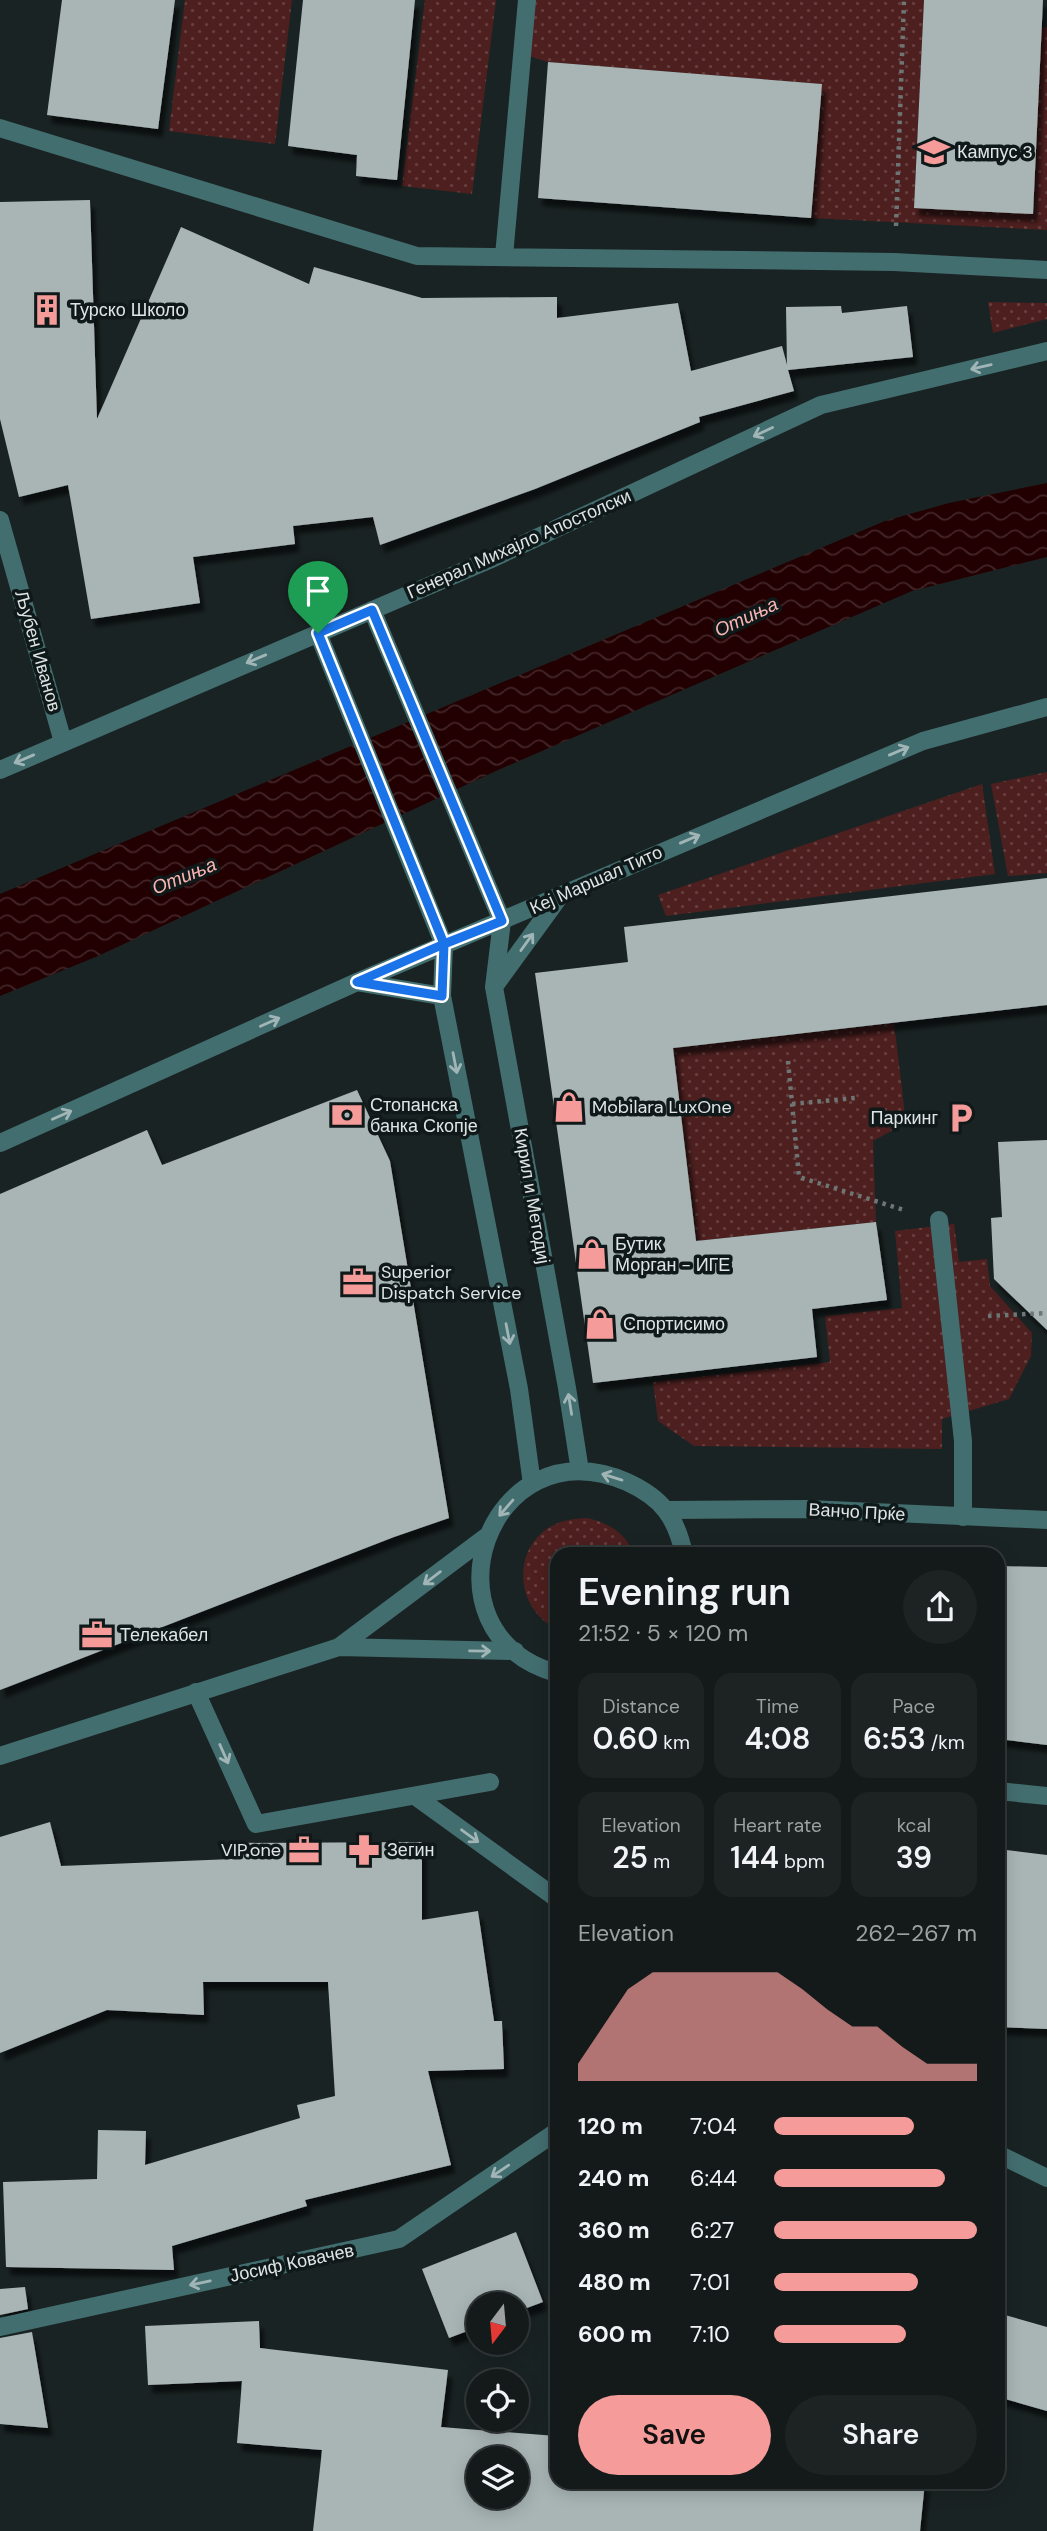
<!DOCTYPE html>
<meta charset="utf-8">
<style>
:root{--surface:#141a1a;--page:#1d2323;--text:#f1f3f6;--muted:#9da1a2;--line:#333839;--accent:#f59b99}
body{margin:0;font-family:"DM Sans",sans-serif;background:var(--page);color:var(--text);height:100vh;display:flex;flex-direction:column;font-size:26px;white-space:nowrap}
*{box-sizing:border-box;margin:0}
p{font-size:23px;color:var(--muted)}
.icon{flex:none;width:38px;height:38px;fill:none;stroke:currentColor;stroke-width:2;stroke-linecap:round;stroke-linejoin:round}
.map{position:relative;flex:1;overflow:hidden}
.panel{position:absolute;left:550px;top:1547px;width:455px;height:942px;display:flex;flex-direction:column;background:var(--surface);border-radius:21px;box-shadow:0 4px 18px #0003,0 0 0 2px var(--line)}
.panel>*{flex:none}
.needle{width:46px;rotate:196deg}
.buttons{position:absolute;left:466px;top:2292px;display:grid;gap:14px}
.buttons a{display:grid;place-items:center;width:63px;height:63px;border-radius:50%;background:var(--surface);box-shadow:0 4px 18px #0003,0 0 0 2px var(--line);font-size:35px}
.pin{position:absolute;display:grid;place-items:center;width:60px;height:60px;color:#fff;margin:-72px -30px;border-radius:50% 50% 50% 0;rotate:-45deg;box-shadow:0 0 7px #0007}
.pin .icon{rotate:45deg}
.round{display:grid;place-items:center;flex:none;width:74px;height:74px;border-radius:37px;background:var(--page)}
.headline{display:flex;align-items:center;justify-content:space-between;height:119px;padding:0 28px}
h1{font-size:38px;font-weight:600;line-height:52px}
.metrics{display:grid;grid-template-columns:repeat(3,1fr);gap:10px;height:119px;padding:7px 28px}
.metrics div{display:grid;align-content:center;border-radius:18px;background:var(--page);text-align:center}
.metrics b{font-size:30px;font-weight:600}
.metrics small{font-size:19px;font-weight:400}
.metrics p{font-size:19px}
.chart{height:196px;padding:14px 28px}
.chart p{display:flex;justify-content:space-between}
.chart svg{width:100%;height:126px;margin-top:7px;fill:var(--accent);opacity:.7}
.button{display:flex;gap:14px;margin-top:auto;padding:14px 28px}
.button a{flex:1;height:80px;border-radius:42px;background:var(--accent);color:#111;font-size:28px;font-weight:600;line-height:80px;text-align:center}
.button a+a{background:var(--page);color:var(--text)}
ul{padding:0 28px;list-style:none;font-size:23px}
li{display:grid;grid-template-columns:112px 84px 1fr;align-items:center;height:52px}
li i{height:18px;border-radius:9px;background:var(--accent)}
.map>svg:first-child{display:block}
</style>
<div class="map">
<svg width="1047" height="2531" viewBox="0 0 1047 2531">
<defs>
<pattern id="grass-dots" width="8" height="8" patternUnits="userSpaceOnUse" patternTransform="scale(1.75)"><rect width="8" height="8" fill="#4e1f1f"/><path d="M2 2h.1M6 6h.1" fill="none" stroke="#673f3f" stroke-width="1.8" stroke-linecap="round"/></pattern>
<pattern id="water-waves" width="16" height="10" patternUnits="userSpaceOnUse" patternTransform="scale(1.75)"><rect width="16" height="10" fill="#220002"/><path d="M0 5q4-4 8 0t8 0" fill="none" stroke="#422527"/></pattern>
<filter id="shadow"><feDropShadow dx="4.5" dy="8" stdDeviation="2" flood-color="#0009"/></filter>
</defs>
<rect width="100%" height="100%" fill="#1a2323"/>
<path fill="url(#grass-dots)" d="M185 0H292L275 144 169 131Z
M425 0H496L472 194 402 186Z
M533 0H924L914 208 1033 213 1041 28 1047 27V230L811 218 821 84 548 62 529 56Z
M988 302 1047 303V319L993 333Z
M1047 772V873L1008 876 991 784Z
M982 784 995 874 666 916 658 895Z
M894 1023 906 1123 873 1141 876 1222 696 1241 673 1048Z
M954 1224 959 1262 987 1259 990 1286 1032 1333 1031 1356 1009 1399 942 1419V1449L694 1446 658 1421 653 1382 830 1362 825 1316 902 1308 895 1231Z
M587 1518C608 1523 625 1532 634 1554H556V1628C516 1610 511 1550 550 1527 561 1520 574 1519 587 1518Z"/>
<path fill="url(#water-waves)" d="M1047 483V557L912 591 498 770 98 956 0 996V894L885 521 949 503Z"/>
<path fill="#a9b5b5" fill-rule="evenodd" filter="url(#shadow)" d="M62 0H175L158 129 47 115Z
M303 0H415L397 180 356 176 357 155 288 146Z
M924 0H1043L1033 214 914 208Z
M548 62 822 84 811 218 538 198Z
M90 200 97 419 181 227 309 284 314 267 422 298 557 297V318L678 303 691 371 782 346 787 365 786 307 841 306 842 313 907 306 913 357 788 370 794 391 699 417 700 422 535 489 380 545 373 517 293 526 295 544 193 557 200 603 91 619 68 485 19 497 0 419V202Z
M1047 878V1005L673 1048 696 1241 876 1222 887 1300 812 1309 817 1357 593 1383 535 973 628 962 624 927Z
M357 1090 390 1161 449 1518 394 1537 0 1690V1194L147 1130 162 1165Z
M1047 1140V1330L994 1279 991 1218 1002 1217 998 1142Z
M998 1566 1047 1567V1745L998 1739Z
M50 1822 61 1866 232 1859V1843L422 1842V1920L478 1911 494 2021H502L504 2069 428 2071 451 2165 305 2200 307 2206 172 2246 174 2270 6 2267 3 2182 97 2179 98 2130 146 2131 145 2165 300 2118 297 2105 335 2096 328 1982H203L204 2015 107 2010 0 2053V1837Z
M998 1849 1047 1855V2029L998 2027Z
M516 2232 543 2302 516 2312V2305H478V2327L449 2338 422 2269Z
M25 2287 28 2309 0 2315V2289Z
M998 2313 1047 2327V2411L998 2397Z
M259 2321 260 2348 448 2370 441 2427 556 2436V2482H925L920 2531H313L322 2450 237 2443 242 2381 148 2385 145 2326ZM478 2459H516V2497H478Z
M32 2332 48 2428 0 2424V2338Z"/>
<g fill="none" stroke-linecap="round" stroke-linejoin="round">
<path stroke="#6d7575" stroke-width="4.5" stroke-dasharray="3.5 5" stroke-linecap="butt" d="M896 226 904 0
M788 1061 799 1177 904 1210
M792 1104 855 1098
M988 1316 1047 1313"/>
<path stroke="#436e70" stroke-width="18" d="M939 1220 963 1441V1517
M196 1692 256 1824 490 1782"/>
<path stroke="#436e70" stroke-width="18" d="M0 128 417 256 894 262 1047 270
M504 256 527 0
M0 520 63 742
M668 1510 809 1509 1047 1520
M339 1647 486 1537
M0 1756 339 1647 515 1651
M415 1796 556 1898
M998 2154 1047 2178
M0 2327 399 2239 556 2132"/>
<path stroke="#436e70" stroke-width="18" d="M372 610 502 921 494 987 567 1388 580 1471
M318 633 444 945 442 996 519 1389 532 1484
M0 770 489 560 821 405 1047 351
M357 982 442 996
M496 984 560 896
M0 1143 357 982 923 741 1047 707
M556 1673C416 1633 488 1422 627 1482 662 1498 676 1517 684 1554
M998 1791 1047 1796"/>
</g>
<defs><path id="oneway-shaft" d="M-6 0H5M1.5-3L5.5 0L1.5 3" fill="none" stroke-width="1.6" stroke-linecap="round" stroke-linejoin="round" transform="scale(1.75)"/></defs>
<g stroke="#a1b5b6">
<use href="#oneway-shaft" transform="translate(981 367) rotate(167)"/>
<use href="#oneway-shaft" transform="translate(763 432) rotate(155)"/>
<use href="#oneway-shaft" transform="translate(256 659) rotate(157)"/>
<use href="#oneway-shaft" transform="translate(899 751) rotate(-23)"/>
<use href="#oneway-shaft" transform="translate(24 759) rotate(157)"/>
<use href="#oneway-shaft" transform="translate(690 839) rotate(-23)"/>
<use href="#oneway-shaft" transform="translate(527 942) rotate(-54)"/>
<use href="#oneway-shaft" transform="translate(270 1022) rotate(-24)"/>
<use href="#oneway-shaft" transform="translate(455 1063) rotate(79)"/>
<use href="#oneway-shaft" transform="translate(62 1115) rotate(-24)"/>
<use href="#oneway-shaft" transform="translate(508 1334) rotate(79)"/>
<use href="#oneway-shaft" transform="translate(570 1404) rotate(-99)"/>
<use href="#oneway-shaft" transform="translate(612 1477) rotate(-163)"/>
<use href="#oneway-shaft" transform="translate(506 1508) rotate(131)"/>
<use href="#oneway-shaft" transform="translate(432 1578) rotate(143)"/>
<use href="#oneway-shaft" transform="translate(480 1651) rotate(1)"/>
<use href="#oneway-shaft" transform="translate(224 1754) rotate(66)"/>
<use href="#oneway-shaft" transform="translate(470 1836) rotate(36)"/>
<use href="#oneway-shaft" transform="translate(500 2171) rotate(146)"/>
<use href="#oneway-shaft" transform="translate(200 2283) rotate(168)"/>
</g>
<g fill="none" stroke-linecap="round" stroke-linejoin="round">
<defs>
<path id="route" d="M318 633 444 944 357 982 442 996 444 944 502 921 372 610 318 633"/>
</defs>
<use href="#route" stroke="#fff" stroke-width="14"/>
<use href="#route" stroke="#1a73e8" stroke-width="9"/>
</g>
<defs>
<symbol id="university-bare" viewBox="-9 -9 18 18"><path d="M0-5L7-2L0 1L-7-2ZM-4 1L0 2.5L4 1V4Q0 6-4 4Z" fill="#f59b99" stroke="#10191a" stroke-width="2.5" paint-order="stroke"/></symbol>
<symbol id="building-bare" viewBox="-9 -9 18 18"><path d="M-4-6H4V6H1V3H-1V6H-4ZM-2.5-4.3h1.7v1.8h-1.7ZM.8-4.3h1.7v1.8H.8ZM-2.5-1h1.7V.8h-1.7ZM.8-1h1.7V.8H.8Z" fill="#f59b99" stroke="#10191a" stroke-width="2.5" paint-order="stroke"/></symbol>
<symbol id="shop-bare" viewBox="-9 -9 18 18"><path d="M-5-2.5h2.3a2.7 3.5 0 0 1 5.4 0H5L5.5 6h-11ZM-1.5-2.5h3a1.5 2.3 0 0 0-3 0Z" fill="#f59b99" stroke="#10191a" stroke-width="2.5" paint-order="stroke"/></symbol>
<symbol id="bank-bare" viewBox="-9 -9 18 18"><path d="M-6-4H6V4H-6ZM0-2.3a2.3 2.3 0 1 0 0 4.6a2.3 2.3 0 1 0 0-4.6Z" fill="#f59b99" stroke="#10191a" stroke-width="2.5" paint-order="stroke"/></symbol>
<symbol id="parking-bare" viewBox="-9 -9 18 18"><path d="M-3.5-5.5H1a3.5 3.5 0 0 1 0 7H-1V5.5H-3.5ZM-1-3.4V-.6H.8a1.4 1.4 0 0 0 0-2.8Z" fill="#f59b99" stroke="#10191a" stroke-width="2.5" paint-order="stroke"/></symbol>
<symbol id="office-bare" viewBox="-9 -9 18 18"><path d="M-6-3h4V-5.5h4V-3h4V5H-6ZM-1-4.5V-3h2v-1.5ZM-6 0V1H6V0Z" fill="#f59b99" stroke="#10191a" stroke-width="2.5" paint-order="stroke"/></symbol>
<symbol id="pharmacy-bare" viewBox="-9 -9 18 18"><path d="M-2-6h4v4h4v4h-4v4h-4v-4h-4v-4h4Z" fill="#f59b99" stroke="#10191a" stroke-width="2.5" paint-order="stroke"/></symbol>
</defs>
<g fill-rule="evenodd">
<use href="#university-bare" x="912" y="130" width="44" height="44"/>
<use href="#building-bare" x="25" y="288" width="44" height="44"/>
<use href="#shop-bare" x="547" y="1085" width="44" height="44"/>
<use href="#bank-bare" x="325" y="1093" width="44" height="44"/>
<use href="#parking-bare" x="939" y="1096" width="44" height="44"/>
<use href="#shop-bare" x="570" y="1232" width="44" height="44"/>
<use href="#office-bare" x="336" y="1260" width="44" height="44"/>
<use href="#shop-bare" x="578" y="1302" width="44" height="44"/>
<use href="#office-bare" x="75" y="1613" width="44" height="44"/>
<use href="#office-bare" x="282" y="1828" width="44" height="44"/>
<use href="#pharmacy-bare" x="342" y="1828" width="44" height="44"/>
</g>
<g text-anchor="middle" dominant-baseline="central" stroke-width="7" stroke-linejoin="round" paint-order="stroke">
<g font-size="18" fill="#dfe5e5" stroke="#10191a" text-anchor="start">
<text x="957" y="152">Кампус 3</text>
<text x="70" y="310">Турско Школо</text>
<text x="370" y="1105">Стопанска<tspan x="370" dy="21">банка Скопје</tspan></text>
<text x="592" y="1107">Mobilara LuxOne</text>
<text x="938" y="1118" text-anchor="end">Паркинг</text>
<text x="615" y="1244">Бутик<tspan x="615" dy="21">Морган - ИГЕ</tspan></text>
<text x="381" y="1272">Superior<tspan x="381" dy="21">Dispatch Service</tspan></text>
<text x="623" y="1324">Спортисимо</text>
<text x="120" y="1635">Телекабел</text>
<text x="281" y="1850" text-anchor="end">VIP.one</text>
<text x="387" y="1850">Зегин</text>
</g>
<g font-size="18" fill="#dfe5e5" stroke="#10191a">
<text transform="translate(519 544) rotate(-24)">Генерал Михајло Апостолски</text>
<text transform="translate(38 651) rotate(74)">Љубен Иванов</text>
<text transform="translate(596 880) rotate(-24)">Кеј Маршал Тито</text>
<text transform="translate(532 1196) rotate(80)">Кирил и Методиј</text>
<text transform="translate(857 1512) rotate(3)">Ванчо Прќе</text>
<text transform="translate(292 2263) rotate(-12)">Јосиф Ковачев</text>
</g>
<g font-size="19" font-style="italic" fill="#fbb5b2" stroke="#10191a">
<text transform="translate(746 617) rotate(-25)">Отиња</text>
<text transform="translate(184 876) rotate(-22)">Отиња</text>
</g>
</g>
</svg>
<div class="buttons">
<a><svg class="needle" viewBox="-14 -14 28 28"><path d="M0-13l5 13h-10z" fill="#e53935"/><path d="M0 13l5-13h-10z" fill="#9da1a2"/></svg></a>
<a><svg class="icon" aria-label="locate" viewBox="0 0 24 24"><circle cx="12" cy="12" r="6"/><path d="M12 2v4M12 18v4M2 12h4M18 12h4"/></svg></a>
<a><svg class="icon" aria-label="layers" viewBox="0 0 24 24"><path d="M12 4l9 5-9 5-9-5zM3 14l9 5 9-5"/></svg></a>
</div>
<div class="pin" style="left:318px;top:633px;background:#1e9e55"><svg class="icon" aria-label="arrive" viewBox="0 0 24 24"><path d="M6 21V4h12l-3 4 3 4H6"/></svg></div>
<section class="panel">
<div class="headline"><div><h1>Evening run</h1><p>21:52 · 5 × 120 m</p></div><a class="round"><svg class="icon" aria-label="share" viewBox="0 0 24 24"><path d="M12 15V3M7 8l5-5 5 5M5 13v7h14v-7"/></svg></a></div>
<div class="metrics">
<div><p>Distance</p><b>0.60<small> km</small></b></div>
<div><p>Time</p><b>4:08</b></div>
<div><p>Pace</p><b>6:53<small> /km</small></b></div>
</div>
<div class="metrics">
<div><p>Elevation</p><b>25<small> m</small></b></div>
<div><p>Heart rate</p><b>144<small> bpm</small></b></div>
<div><p>kcal</p><b>39</b></div>
</div>
<div class="chart"><p><span>Elevation</span>262–267 m</p>
<svg viewBox="0 0 160 44" preserveAspectRatio="none"><path d="M0 44V38L10 25L20 12L30 6L40 6L50 6L60 6L70 6L80 6L90 12L100 19L110 25L120 25L130 32L140 38L150 38L160 38V44z"/></svg>
</div>
<ul>
<li><b>120 m</b>7:04<i style="width:69%"></i></li>
<li><b>240 m</b>6:44<i style="width:84%"></i></li>
<li><b>360 m</b>6:27<i style="width:100%"></i></li>
<li><b>480 m</b>7:01<i style="width:71%"></i></li>
<li><b>600 m</b>7:10<i style="width:65%"></i></li>
</ul>
<div class="button"><a>Save</a><a>Share</a></div>
</section>
</div>
